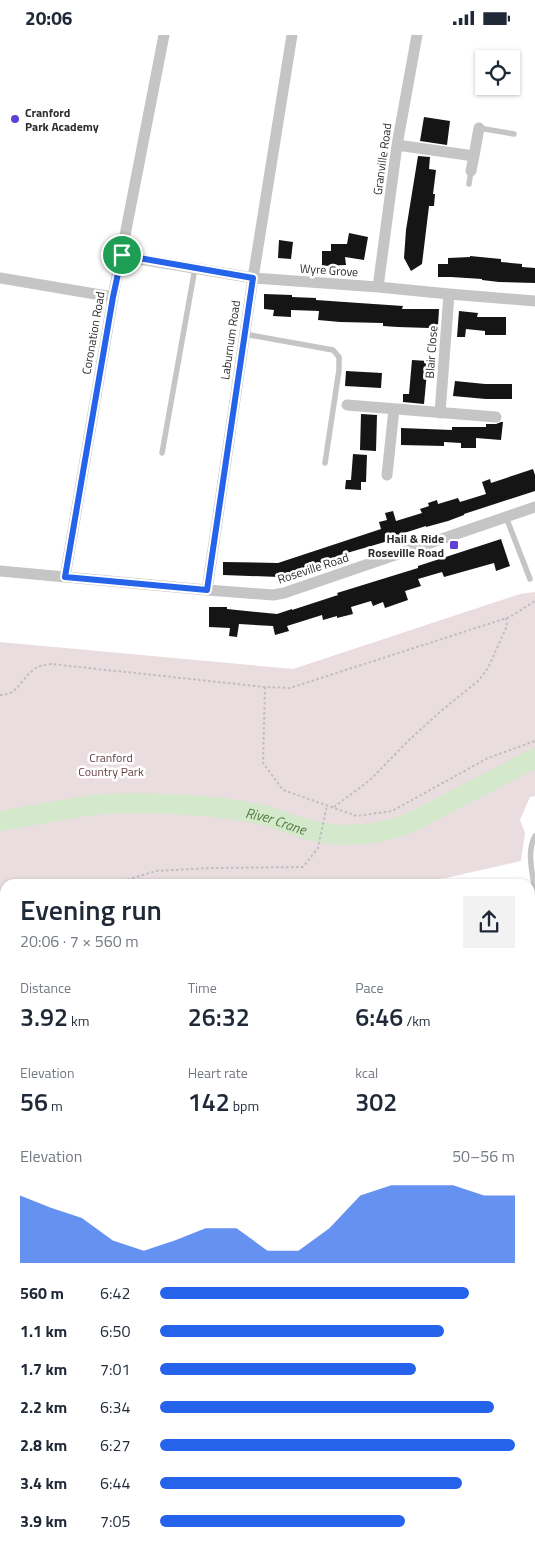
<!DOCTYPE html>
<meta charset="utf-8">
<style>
:root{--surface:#fff;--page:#f2f2f3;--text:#1f2937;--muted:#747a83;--accent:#2563eb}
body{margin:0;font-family:"Titillium Web",sans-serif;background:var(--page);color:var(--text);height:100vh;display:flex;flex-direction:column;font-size:19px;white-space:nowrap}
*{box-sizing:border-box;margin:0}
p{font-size:16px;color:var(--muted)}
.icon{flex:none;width:28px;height:28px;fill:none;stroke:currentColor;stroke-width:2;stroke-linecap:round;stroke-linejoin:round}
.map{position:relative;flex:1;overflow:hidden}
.side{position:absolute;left:0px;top:844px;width:535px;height:669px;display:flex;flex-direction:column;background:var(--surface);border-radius:15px 15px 0 0;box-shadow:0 1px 4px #0004}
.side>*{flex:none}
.buttons{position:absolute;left:475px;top:15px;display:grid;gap:10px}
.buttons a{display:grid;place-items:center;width:45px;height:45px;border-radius:0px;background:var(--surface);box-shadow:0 1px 4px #0004;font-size:25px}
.pin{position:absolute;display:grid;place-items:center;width:42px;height:42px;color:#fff;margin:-21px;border:2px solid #fff;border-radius:50%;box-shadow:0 1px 5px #0007}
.round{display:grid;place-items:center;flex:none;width:52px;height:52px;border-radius:0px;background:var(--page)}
.head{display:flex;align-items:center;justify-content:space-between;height:85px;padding:0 20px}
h1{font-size:28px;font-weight:600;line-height:38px}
.metrics{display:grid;grid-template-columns:repeat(3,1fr);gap:8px;height:85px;padding:5px 20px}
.metrics div{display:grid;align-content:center}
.metrics b{font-size:25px;font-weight:600}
.metrics small{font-size:14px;font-weight:400}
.metrics p{font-size:14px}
.chart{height:140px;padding:10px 20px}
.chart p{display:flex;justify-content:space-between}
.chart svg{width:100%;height:90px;margin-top:5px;fill:var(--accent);opacity:.7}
ul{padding:0 20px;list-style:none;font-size:16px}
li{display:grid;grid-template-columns:80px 60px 1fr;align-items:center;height:38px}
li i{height:12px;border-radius:6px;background:var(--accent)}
.status{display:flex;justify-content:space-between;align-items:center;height:35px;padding:0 25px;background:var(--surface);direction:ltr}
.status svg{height:14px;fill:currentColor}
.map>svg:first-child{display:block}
</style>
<div class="status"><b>20:06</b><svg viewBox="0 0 49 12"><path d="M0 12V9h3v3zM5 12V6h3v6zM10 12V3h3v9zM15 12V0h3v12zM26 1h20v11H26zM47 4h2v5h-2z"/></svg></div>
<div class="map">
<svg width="535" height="1512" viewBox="0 0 535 1512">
<rect width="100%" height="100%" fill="#fff"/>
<path fill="#eadde0" d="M535 557V719L392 791C365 795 339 794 312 790L310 802 326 807 375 806 410 796 535 734V761L530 762 520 785 525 798 521 826 446 843 426 845 410 844 390 849H5V942H0V607L293 634 520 559Z
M5 1022V1187L0 1181V1024Z"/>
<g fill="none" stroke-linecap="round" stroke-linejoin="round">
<path stroke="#d4e8cb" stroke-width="20" id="s1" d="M0 786C31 781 62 774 93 770 133 766 175 769 215 772 232 774 250 777 267 781 280 785 293 791 306 794 342 804 376 801 410 788L535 723"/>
</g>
<path fill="#151515" d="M424 82 450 86 447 110 420 106Z
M418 121 430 122 429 134 436 135 433 159H435L434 171H429L422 229 411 236 404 223 406 195Z
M349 198 368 202 364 225 345 222 346 230 322 231V216H331V209H347Z
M279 205 293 207 291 224 278 223Z
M470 221 501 224V227L522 229V232L535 233V248L499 247 482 245V244L451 242H438V229H448V223L470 222Z
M264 259 292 260V262L316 263V265L359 268 403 271 402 274H439L438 291H429V293L398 292 383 291V288L340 287 318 285 319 276 291 275V282L273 281 274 275 264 274Z
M459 276 478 278 477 282H506V300H485V296L466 294 465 302H457Z
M412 325 428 326 424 369 403 367V359H409Z
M346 336 382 338 381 353 345 351Z
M455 346 485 349H512V364H486L453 361Z
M361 379 377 380 376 416 360 415Z
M501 387H503L501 405 476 403V413H461V408L444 407V411L401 410V393L452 395V392H486V389H496Z
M353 419 367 420 366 447H361V455L345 454 346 445H351Z
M533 434 535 440V456L464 479V480L448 486 426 492V491L401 499 402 502 340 520V522L320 529 279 542 223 540V527L278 528 381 494 379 487 387 485 385 478 393 476 396 486 422 478 420 474 429 471 428 468 437 465 438 469 458 463 460 467 486 459 482 447 490 444 491 448Z
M501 504 510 531 496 536 494 528 444 542 442 537 418 544 421 551 405 556 408 565 385 573 383 567 373 571 371 566 351 572 353 579 337 583V581L323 585 322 580 287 591 289 596 275 600 273 591 239 589 237 602 229 601 230 593 209 592V572H227V574L277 579 292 574V575L338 560 337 558 418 533V531Z"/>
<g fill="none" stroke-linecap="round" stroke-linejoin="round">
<path stroke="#bebebe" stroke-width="2" stroke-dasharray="2.5 2.5" stroke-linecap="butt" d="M265 652 263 728 283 755 357 781 392 776 488 723 535 706
M0 660C17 660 20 646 32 636 37 631 43 630 51 629L265 652 290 653 510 582 535 566
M334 772 370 745 410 704 441 676 478 646 488 633 507 591 506 583
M113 849 156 836 210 833 303 832 318 813 327 770
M530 911 535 910
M0 924 5 923
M0 1009H5"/>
<path stroke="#c5c5c5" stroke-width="5.5" d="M479 93 514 99
M469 149 471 136
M244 299 333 315 339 322V335L325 428
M162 418 195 233
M506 482 530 544
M535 801C526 817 533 839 535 857
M530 950 535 949
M530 1125 535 1124
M530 1168 535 1167
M530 1317 535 1316
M316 1508 317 1512
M402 1508V1512"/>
<path stroke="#c5c5c5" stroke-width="11" d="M397 110 474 121 479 93
M471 136 474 121
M122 221 253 243 378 252 449 259 535 266
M0 243 113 262
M378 252 397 110 417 0
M347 370 496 382
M440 378 449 259
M387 440 394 374
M0 536 207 555 273 560 284 558 535 472
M65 542 113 262 164 0
M207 555 253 243 292 0"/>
<path stroke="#9e9e9e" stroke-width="18" d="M530 867 535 866
M530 887 535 886
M0 963H5
M0 991 5 990"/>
</g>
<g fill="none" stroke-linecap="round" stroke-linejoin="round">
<defs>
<path id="route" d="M122 220 253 243 207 555 65 542 113 262Z"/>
</defs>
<use href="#route" stroke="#fff" stroke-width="10"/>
<use href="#route" stroke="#2563eb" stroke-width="6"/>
</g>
<g fill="#623fd6" stroke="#fff" stroke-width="2">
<circle cx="15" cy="84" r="5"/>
<rect x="449" y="505" width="10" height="10" rx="2.5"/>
</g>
<g text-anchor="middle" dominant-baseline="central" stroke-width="5" stroke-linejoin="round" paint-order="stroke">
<g font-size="12" font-weight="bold" fill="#2e2e2e" stroke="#fff" text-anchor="start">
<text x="25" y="77">Cranford<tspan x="25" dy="14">Park Academy</tspan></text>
<text x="444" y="503" text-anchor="end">Hail &amp; Ride<tspan x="444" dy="14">Roseville Road</tspan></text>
</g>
<g font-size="12" fill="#2e2e2e" stroke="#fff">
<text transform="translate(382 124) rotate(-82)">Granville Road</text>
<text transform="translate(329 235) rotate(4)">Wyre Grove</text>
<text transform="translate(93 298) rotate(-80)">Coronation Road</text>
<text transform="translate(230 305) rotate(-82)">Laburnum Road</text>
<text transform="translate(431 317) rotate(-86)">Blair Close</text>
<text transform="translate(313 533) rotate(-18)">Roseville Road</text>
</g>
<g font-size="12" fill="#663f46" stroke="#fff">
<text x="111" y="722">Cranford<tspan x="111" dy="14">Country Park</tspan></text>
</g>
<g font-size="14" font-style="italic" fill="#527d3e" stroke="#fff">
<text stroke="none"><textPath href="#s1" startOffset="279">River Crane</textPath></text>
</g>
</g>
</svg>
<div class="buttons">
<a><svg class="icon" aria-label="locate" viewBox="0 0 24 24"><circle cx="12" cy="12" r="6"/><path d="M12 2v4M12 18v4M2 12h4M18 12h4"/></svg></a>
</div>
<div class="pin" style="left:122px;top:220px;background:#1e9e55"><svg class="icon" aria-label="arrive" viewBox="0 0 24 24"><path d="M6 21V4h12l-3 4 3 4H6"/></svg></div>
<section class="side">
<div class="head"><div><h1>Evening run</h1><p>20:06 · 7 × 560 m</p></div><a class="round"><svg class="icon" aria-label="share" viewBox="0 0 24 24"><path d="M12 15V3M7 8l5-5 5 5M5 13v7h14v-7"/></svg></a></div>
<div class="metrics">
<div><p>Distance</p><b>3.92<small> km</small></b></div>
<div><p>Time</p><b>26:32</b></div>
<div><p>Pace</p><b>6:46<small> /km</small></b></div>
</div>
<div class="metrics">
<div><p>Elevation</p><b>56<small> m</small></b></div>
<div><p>Heart rate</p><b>142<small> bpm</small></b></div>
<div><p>kcal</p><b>302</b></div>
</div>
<div class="chart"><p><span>Elevation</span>50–56 m</p>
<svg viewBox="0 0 160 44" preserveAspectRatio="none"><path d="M0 44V11L10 17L20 22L30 33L40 38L50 33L60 27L70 27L80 38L90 38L100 27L110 11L120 6L130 6L140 6L150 11L160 11V44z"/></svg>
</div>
<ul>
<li><b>560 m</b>6:42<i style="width:87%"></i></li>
<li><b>1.1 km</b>6:50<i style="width:80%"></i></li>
<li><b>1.7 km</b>7:01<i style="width:72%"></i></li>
<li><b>2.2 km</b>6:34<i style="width:94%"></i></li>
<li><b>2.8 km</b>6:27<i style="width:100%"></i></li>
<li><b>3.4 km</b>6:44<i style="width:85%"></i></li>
<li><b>3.9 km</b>7:05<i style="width:69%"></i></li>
</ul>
</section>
</div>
